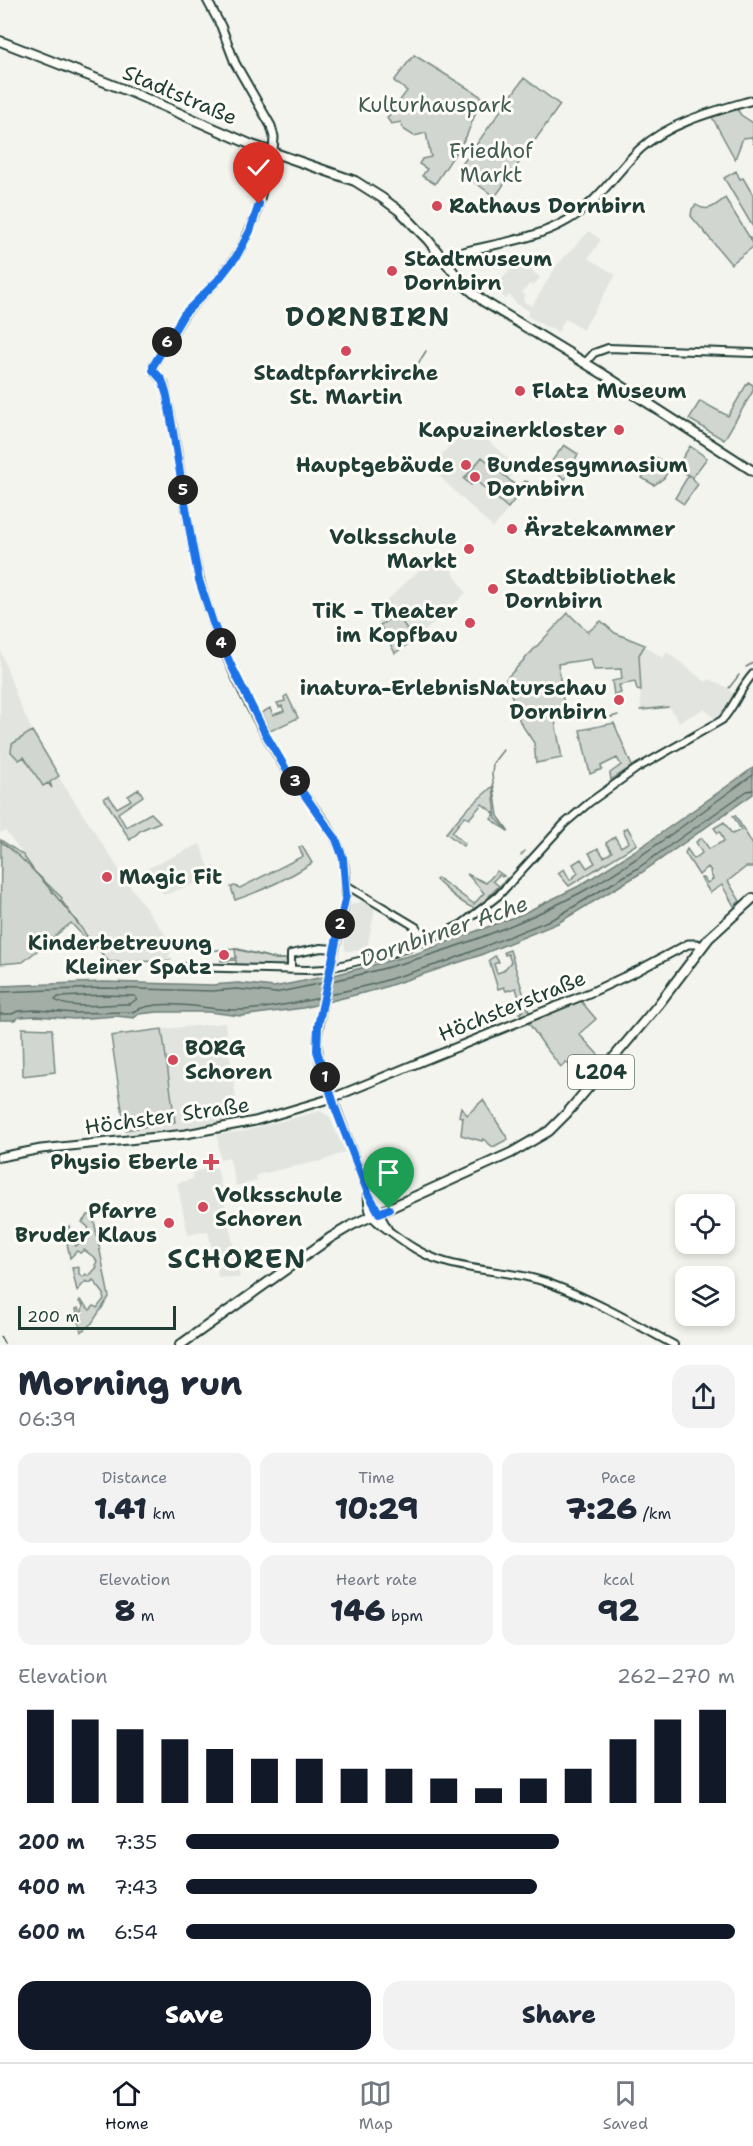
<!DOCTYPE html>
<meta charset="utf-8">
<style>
:root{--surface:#fff;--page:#f2f2f3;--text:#1f2937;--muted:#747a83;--line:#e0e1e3;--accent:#111827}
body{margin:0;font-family:"Shantell Sans",sans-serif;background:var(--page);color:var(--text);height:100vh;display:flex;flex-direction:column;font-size:22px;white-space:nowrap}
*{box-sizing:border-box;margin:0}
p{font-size:20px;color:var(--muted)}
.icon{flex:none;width:33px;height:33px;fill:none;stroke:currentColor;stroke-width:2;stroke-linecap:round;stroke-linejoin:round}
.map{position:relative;height:1345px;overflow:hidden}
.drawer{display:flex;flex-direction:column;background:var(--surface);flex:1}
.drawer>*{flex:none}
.tools{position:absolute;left:675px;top:1194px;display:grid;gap:12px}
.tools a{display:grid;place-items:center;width:60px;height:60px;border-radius:12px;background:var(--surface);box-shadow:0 3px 9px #0003;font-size:30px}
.scale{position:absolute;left:18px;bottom:15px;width:158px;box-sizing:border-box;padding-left:6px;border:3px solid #1f3d34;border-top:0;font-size:16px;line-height:21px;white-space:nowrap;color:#1f3d34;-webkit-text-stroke:4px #fdfcf7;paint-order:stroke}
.pin{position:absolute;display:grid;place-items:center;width:51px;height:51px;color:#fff;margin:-62px -26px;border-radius:50% 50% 50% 0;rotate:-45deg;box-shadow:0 0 6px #0007}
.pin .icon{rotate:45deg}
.km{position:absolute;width:30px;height:30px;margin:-15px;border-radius:50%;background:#222;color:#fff;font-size:16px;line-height:30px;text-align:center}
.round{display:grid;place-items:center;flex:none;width:63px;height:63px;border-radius:18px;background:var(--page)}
.summary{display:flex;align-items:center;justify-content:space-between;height:102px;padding:0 18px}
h1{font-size:33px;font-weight:800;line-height:45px}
.figures{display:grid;grid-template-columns:repeat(3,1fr);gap:9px;height:102px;padding:6px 18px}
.figures div{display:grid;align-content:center;border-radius:15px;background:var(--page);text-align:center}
.figures b{font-size:30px;font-weight:800}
.figures small{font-size:16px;font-weight:400}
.figures p{font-size:16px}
.chart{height:168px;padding:12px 18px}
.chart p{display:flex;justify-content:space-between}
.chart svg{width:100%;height:108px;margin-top:6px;stroke:var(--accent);stroke-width:6}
.button{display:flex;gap:12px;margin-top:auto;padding:12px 18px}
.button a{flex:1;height:69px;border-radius:18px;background:var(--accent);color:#fff;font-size:24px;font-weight:800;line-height:69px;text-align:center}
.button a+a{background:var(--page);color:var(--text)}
ul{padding:0 18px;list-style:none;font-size:20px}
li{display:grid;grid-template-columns:96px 72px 1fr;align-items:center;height:45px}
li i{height:15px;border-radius:8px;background:var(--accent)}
.menu{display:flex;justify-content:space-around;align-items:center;height:84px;border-top:2px solid var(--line);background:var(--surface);font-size:16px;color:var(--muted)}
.menu a{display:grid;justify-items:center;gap:3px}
.menu .active{color:var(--accent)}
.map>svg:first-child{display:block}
</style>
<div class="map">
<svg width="753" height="1345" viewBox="0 0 753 1345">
<rect width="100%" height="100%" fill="#f4f4ef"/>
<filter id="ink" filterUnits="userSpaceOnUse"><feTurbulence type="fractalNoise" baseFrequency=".0167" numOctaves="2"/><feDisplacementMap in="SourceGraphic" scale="12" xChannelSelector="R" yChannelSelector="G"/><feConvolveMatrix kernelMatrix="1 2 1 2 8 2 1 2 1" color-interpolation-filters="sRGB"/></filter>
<g filter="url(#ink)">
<path fill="#e2e5df" d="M589 231 601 240 588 258 616 275 583 330 565 319 558 332 549 327 548 328 527 316 529 311 519 306 509 295 506 299 493 287 521 260 540 278 533 286 530 284 522 292 525 295 523 301 532 306 556 266Z
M469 423 518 468 509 479 523 491 494 527H492L438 475V459Z
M440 551 466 593 422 634 396 654 373 613Z
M645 646 663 658 667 652 706 682 709 679 726 687 735 695 719 718 715 719 704 709 679 722 670 708 641 712 639 655Z
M0 649 18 700 41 750 130 886 173 945 168 960 107 962 5 831 0 833Z
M200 844 209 867 214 866 222 874 164 895 163 892 158 890 146 869Z
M364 901 375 908 367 950 346 951 344 944 351 904Z
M225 1023 239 1119 177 1131 126 1136 111 1036 162 1029Z
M320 1111 329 1116 345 1152 325 1160 256 1175 257 1181 236 1186 229 1157 220 1159 217 1135 244 1131Z
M217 1167 240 1278 218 1277 208 1231 188 1235 177 1183 193 1179 192 1172Z"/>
<path fill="#d1d6d1" stroke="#788a82" stroke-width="1.5" d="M414 55 482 97 466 137 435 184 422 176 427 169 419 164 422 159 431 157 426 133 414 136 403 129 401 122 391 124 387 118 407 91 394 81 412 57H414Z
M524 78 560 105 495 197 458 170Z
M737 109 741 115 753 123V144L752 137 743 138 735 159 712 117Z
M736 171 740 179 743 178 753 195V227L724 178Z
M725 198 753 243V247L731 264 691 216 692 209 696 205C708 213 715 206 725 198Z
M748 382 753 385V391L724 440 689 419 700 401 728 416Z
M564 445 578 454 565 479 548 466Z
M690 446 707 458 692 478 698 484 684 504 675 498 688 476H690L676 468Z
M482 457 519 488 525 481 528 482 508 508 475 480 471 485 464 479Z
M655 457 671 466 664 478 654 485 642 478Z
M568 613 588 632 601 621 615 633 645 645 639 655 641 691 637 690 635 682 619 685 621 693 614 695 612 681 622 679 621 669 594 670 591 659 558 664 564 707 553 710 562 758 536 763 534 743 520 722 506 679Z
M397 614 414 640 395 653 380 625Z
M287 695 298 718 270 731 261 713 270 708 273 715 284 711 282 706 279 707 277 703 285 701 284 697Z
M614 723 632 766 611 780 610 773 621 765 617 758 601 766 602 769 590 774 580 730Z
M32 731 59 776 50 782 52 788 48 783 43 786 24 757 19 760 11 752 12 744Z
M493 786 496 818 509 832 491 819 495 814 482 804 469 819 465 816 452 832 465 844 463 846 446 833 465 811Z
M139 789 143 796 118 813 126 827 151 813 160 822 141 830 130 840 104 798 109 796 117 808 131 800 128 796Z
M735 815 753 845V867H746L728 881 740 901 734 906 722 885 710 893 701 878H704L707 883 713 879 710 872 711 871 708 867 699 875 685 853 687 849 694 859 702 853 696 842 702 838 709 849 724 841 720 832 718 833 714 828 724 822 732 834 741 830 733 816Z
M627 827 637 844 569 886 558 873 564 869 570 880 578 873 573 864 581 859 587 868 595 863 589 853 598 848 604 857 612 852 606 843 615 837 621 847 629 842 623 830Z
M1 840 23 855 35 872 62 898 61 900 87 936 84 937 71 923 23 962 0 964Z
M302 846 312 863C288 878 263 891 235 900L231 887 235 886 240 888 303 856 299 848Z
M497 871 504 876 502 877 499 875 493 881 499 886 489 896 490 898C487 901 482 906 478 908 468 911 444 887 436 880L438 878 474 904 484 893 467 874 486 883Z
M235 949 276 959H286L287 964 283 967 236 965V960L221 961V959L236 958Z
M510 950 529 1012 522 1015 519 1013 523 1011 516 988 506 991 504 987 498 989 489 960 495 956 499 962 494 964 497 973 503 971 511 962 508 954 505 955 504 952Z
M580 1000 596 1019 579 1034 604 1061 586 1081 566 1062 561 1067 545 1047 528 1022Z
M22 1028 52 1029 55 1072 23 1076Z
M162 1029 175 1122 125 1130 111 1036Z
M483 1100 508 1139 493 1147 483 1139 482 1141 461 1135 463 1118 459 1116 461 1107 467 1115Z
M88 1215H93L109 1297 92 1323 81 1332 76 1309 78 1308 80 1313 82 1312 83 1305 79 1302 80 1300 90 1310 94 1306 97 1308 104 1299 103 1297 104 1294 93 1280 90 1283 86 1281 77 1291 72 1268 79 1267V1274L83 1277 86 1274 89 1276 97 1267 95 1265 97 1262 95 1258 84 1250 80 1253 77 1251 70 1258 64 1228 70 1226 66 1234 73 1237 71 1239 76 1246 79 1243 82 1245 90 1236 88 1227 82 1222Z"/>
<path fill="#a3aea7" stroke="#6e8179" stroke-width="1.5" d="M753 768V794L641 873 558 923 478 956 379 989 303 1008 241 1016 209 1012H158L139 1014 134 1018 116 1016 74 1019 37 1016 19 1017 14 1020H0V986L103 982 212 985 238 983 274 987 338 974 415 954 522 914 579 886 644 845Z"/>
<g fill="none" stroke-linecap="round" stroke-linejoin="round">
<path stroke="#546a62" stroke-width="1.5" d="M332 981C418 962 502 934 580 893 641 860 696 815 753 775
M0 992 103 988 212 991 237 989 275 993 323 983
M103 995 135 996 137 999 130 1004C111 1003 70 1011 55 1000L58 997Z
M329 995 377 983 448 961 555 918 638 868 747 791 753 790
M0 1014H12L18 1011 37 1010 74 1013 132 1012C163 996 208 1011 242 1010 267 1009 295 1003 320 998"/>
<path stroke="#6e8179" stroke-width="1.5" d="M418 364 426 351
M746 667 753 663
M729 688 739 675
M640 710 668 707
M608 718 618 715
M503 750 493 763 492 775 498 816 508 830
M0 841C32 864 55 895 80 926
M521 855 525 851
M490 897 507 878
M88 937 109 962 168 961 171 959
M200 951 238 949 276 959H284"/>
<defs>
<path id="tertiary" d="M273 152 256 216 239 252 218 280 185 314 153 366 155 373 164 383C183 462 185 544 212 620 230 671 256 721 284 767 304 799 337 826 344 863 351 895 339 931 332 962
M585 363 594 353 608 348 753 353
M346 885 416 927 426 940
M187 967 307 970 325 969 393 953 439 935 462 924 498 896 564 824 590 802 636 769 722 720C735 706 740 688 753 674
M291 970V954L321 948 335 949
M322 1008 317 1041 320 1064 368 1193 388 1229
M368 1193C366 1217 375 1221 392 1233 407 1244 421 1254 439 1260 475 1273 515 1270 551 1284 594 1300 634 1323 674 1345"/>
<path id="secondary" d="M207 0 221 26 235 63 271 126 274 137 273 152
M441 258C484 244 529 243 568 220 598 203 616 172 640 149 670 122 715 111 753 100
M0 1157 41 1149 186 1134 255 1121 332 1098 594 991 637 971 688 944H697L702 947"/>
<path id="primary" d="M0 41 133 93 252 145 355 181 382 198 401 212 428 240 463 284 483 301 603 374 753 471
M180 1345 330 1238 352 1225 511 1153 549 1131 567 1113 658 1005 709 938 753 898"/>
</defs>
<use href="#tertiary" stroke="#1f3d34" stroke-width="10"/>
<use href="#secondary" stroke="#1f3d34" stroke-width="11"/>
<use href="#primary" stroke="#1f3d34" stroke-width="12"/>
<use href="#tertiary" stroke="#fdfcf7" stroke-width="6"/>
<use href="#secondary" stroke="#fdfcf7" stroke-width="7"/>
<use href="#primary" stroke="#fdfcf7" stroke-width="8"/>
<path stroke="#1f3d34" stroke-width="1.5" stroke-dasharray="9 4.5" stroke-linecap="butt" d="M0 1336 5 1345"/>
<defs>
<path id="tertiary-bridge" d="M322 1008 332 962"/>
</defs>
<use href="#tertiary-bridge" stroke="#1f3d34" stroke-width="10" stroke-linecap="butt"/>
<use href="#tertiary-bridge" stroke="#fdfcf7" stroke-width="6"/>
</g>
</g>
<g fill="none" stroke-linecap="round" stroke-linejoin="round" filter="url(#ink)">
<defs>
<path id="route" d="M259 204 250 231 236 257 218 280 184 314 153 366V370L162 380 167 396 192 544 199 580 213 623 230 663 266 735 286 769 336 839 343 858 346 895 318 1026 317 1051 336 1110 368 1193 379 1213 389 1209"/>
</defs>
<use href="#route" stroke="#fff" stroke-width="12"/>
<use href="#route" stroke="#1a73e8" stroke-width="8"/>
</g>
<g fill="#d1495b" stroke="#fdfcf7" stroke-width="2">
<circle cx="437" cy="206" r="6"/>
<circle cx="392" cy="271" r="6"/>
<circle cx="346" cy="351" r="6"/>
<circle cx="520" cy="391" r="6"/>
<circle cx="619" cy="430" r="6"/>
<circle cx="466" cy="465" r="6"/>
<circle cx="475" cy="477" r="6"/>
<circle cx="512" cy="529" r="6"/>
<circle cx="469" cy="549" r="6"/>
<circle cx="493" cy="589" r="6"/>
<circle cx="470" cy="623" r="6"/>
<circle cx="619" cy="700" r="6"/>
<circle cx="107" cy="877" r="6"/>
<circle cx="224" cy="955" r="6"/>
<circle cx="173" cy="1060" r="6"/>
<path d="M208 1153h6v6h6v6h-6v6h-6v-6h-6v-6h6z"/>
<circle cx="203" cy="1207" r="6"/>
<circle cx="169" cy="1223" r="6"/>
</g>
<g text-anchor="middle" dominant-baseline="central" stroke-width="6" stroke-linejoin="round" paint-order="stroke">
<rect fill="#fdfcf7" stroke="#62766e" stroke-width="1.5" x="568" y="1055" width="66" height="34" rx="4.5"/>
<g font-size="20" font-weight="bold" fill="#1f3d34">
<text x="601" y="1072">L204</text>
</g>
<g font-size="21" fill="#1f3d34" stroke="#fdfcf7">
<text transform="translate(180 95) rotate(23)">Stadtstraße</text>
<text transform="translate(512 1006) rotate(-22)">Höchsterstraße</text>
<text transform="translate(167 1116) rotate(-8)">Höchster Straße</text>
</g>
<g font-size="21" fill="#435c53" stroke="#fdfcf7">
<text x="435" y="105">Kulturhauspark</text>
<text x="491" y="151">Friedhof<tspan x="491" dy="24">Markt</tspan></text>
</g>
<g font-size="21" font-weight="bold" fill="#1f3d34" stroke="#fdfcf7" text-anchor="start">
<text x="449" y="206">Rathaus Dornbirn</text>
<text x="404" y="259">Stadtmuseum<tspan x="404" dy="24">Dornbirn</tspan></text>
<text x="346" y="373" text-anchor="middle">Stadtpfarrkirche<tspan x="346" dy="24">St. Martin</tspan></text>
<text x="532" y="391">Flatz Museum</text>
<text x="607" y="430" text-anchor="end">Kapuzinerkloster</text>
<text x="454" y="465" text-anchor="end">Hauptgebäude</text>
<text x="487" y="465">Bundesgymnasium<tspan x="487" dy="24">Dornbirn</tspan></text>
<text x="524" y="529">Ärztekammer</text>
<text x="457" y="537" text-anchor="end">Volksschule<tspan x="457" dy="24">Markt</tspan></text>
<text x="505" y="577">Stadtbibliothek<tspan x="505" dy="24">Dornbirn</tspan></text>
<text x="458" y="611" text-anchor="end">TiK - Theater<tspan x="458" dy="24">im Kopfbau</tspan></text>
<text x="607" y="688" text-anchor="end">inatura-ErlebnisNaturschau<tspan x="607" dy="24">Dornbirn</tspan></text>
<text x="119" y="877">Magic Fit</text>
<text x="212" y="943" text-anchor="end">Kinderbetreuung<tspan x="212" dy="24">Kleiner Spatz</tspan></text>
<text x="185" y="1048">BORG<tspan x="185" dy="24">Schoren</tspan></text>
<text x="198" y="1162" text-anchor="end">Physio Eberle</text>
<text x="215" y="1195">Volksschule<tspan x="215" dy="24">Schoren</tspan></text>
<text x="157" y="1211" text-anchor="end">Pfarre<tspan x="157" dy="24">Bruder Klaus</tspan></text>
</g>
<g font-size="22" font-style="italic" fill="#475f56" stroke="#fdfcf7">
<text transform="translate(444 931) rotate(-19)">Dornbirner Ache</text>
</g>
<g font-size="27" font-weight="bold" letter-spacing="1.5" fill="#1f3d34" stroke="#fdfcf7">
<text x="368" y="316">DORNBIRN</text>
<text x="237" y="1258">SCHOREN</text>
</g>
</g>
</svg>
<div class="tools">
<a><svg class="icon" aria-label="locate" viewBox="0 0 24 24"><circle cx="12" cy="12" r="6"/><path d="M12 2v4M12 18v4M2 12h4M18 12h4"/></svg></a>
<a><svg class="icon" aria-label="layers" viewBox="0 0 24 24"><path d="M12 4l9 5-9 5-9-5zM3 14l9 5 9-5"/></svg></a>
</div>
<div class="scale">200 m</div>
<div class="pin" style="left:389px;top:1209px;background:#1e9e55"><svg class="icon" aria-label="arrive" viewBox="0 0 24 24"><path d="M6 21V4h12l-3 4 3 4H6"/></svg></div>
<div class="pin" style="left:259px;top:204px;background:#d93025"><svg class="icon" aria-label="check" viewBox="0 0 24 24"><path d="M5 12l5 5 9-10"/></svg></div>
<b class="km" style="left:325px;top:1077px">1</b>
<b class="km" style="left:340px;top:924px">2</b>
<b class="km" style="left:295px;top:781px">3</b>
<b class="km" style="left:221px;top:643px">4</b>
<b class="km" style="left:183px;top:490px">5</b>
<b class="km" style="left:167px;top:342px">6</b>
</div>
<section class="drawer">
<div class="summary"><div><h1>Morning run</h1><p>06:39</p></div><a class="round"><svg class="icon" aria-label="share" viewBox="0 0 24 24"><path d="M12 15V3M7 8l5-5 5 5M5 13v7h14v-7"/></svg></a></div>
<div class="figures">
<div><p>Distance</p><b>1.41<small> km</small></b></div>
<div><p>Time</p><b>10:29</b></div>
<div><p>Pace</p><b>7:26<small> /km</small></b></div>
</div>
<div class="figures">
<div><p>Elevation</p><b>8<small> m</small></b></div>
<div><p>Heart rate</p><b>146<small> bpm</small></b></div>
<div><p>kcal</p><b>92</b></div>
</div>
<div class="chart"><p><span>Elevation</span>262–270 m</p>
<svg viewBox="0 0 160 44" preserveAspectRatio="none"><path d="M5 44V6M15 44V10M25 44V14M35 44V18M45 44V22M55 44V26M65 44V26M75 44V30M85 44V30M95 44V34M105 44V38M115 44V34M125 44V30M135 44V18M145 44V10M155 44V6"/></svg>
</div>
<ul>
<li><b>200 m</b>7:35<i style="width:68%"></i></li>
<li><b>400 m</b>7:43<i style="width:64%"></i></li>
<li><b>600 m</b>6:54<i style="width:100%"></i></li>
</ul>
<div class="button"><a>Save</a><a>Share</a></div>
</section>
<nav class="menu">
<a class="active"><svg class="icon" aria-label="home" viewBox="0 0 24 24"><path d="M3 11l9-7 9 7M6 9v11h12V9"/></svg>Home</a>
<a><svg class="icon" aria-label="map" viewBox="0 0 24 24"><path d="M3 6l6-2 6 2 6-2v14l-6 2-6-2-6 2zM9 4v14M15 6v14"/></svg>Map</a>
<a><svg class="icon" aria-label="saved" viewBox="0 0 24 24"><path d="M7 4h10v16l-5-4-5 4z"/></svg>Saved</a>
</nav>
